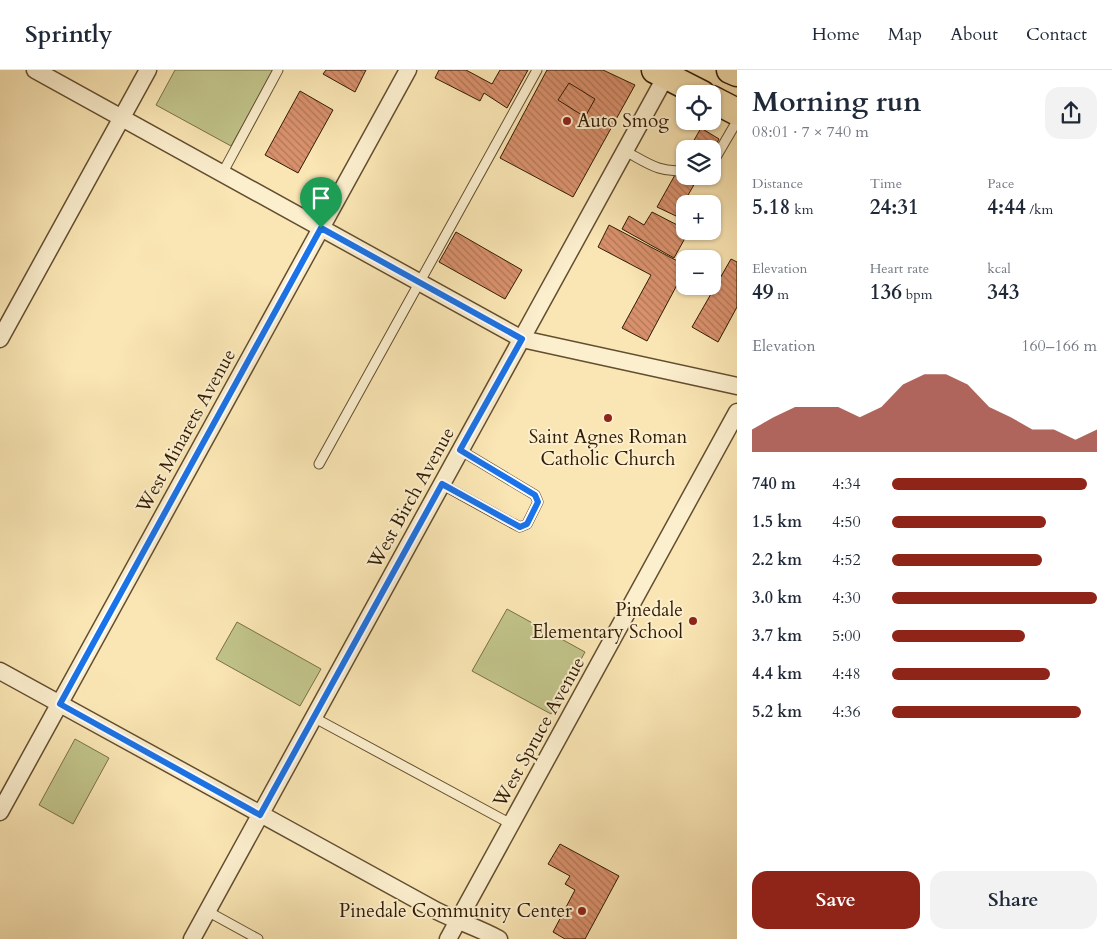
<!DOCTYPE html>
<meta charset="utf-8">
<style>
:root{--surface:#fff;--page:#f2f2f3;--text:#1f2937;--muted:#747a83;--line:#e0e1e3;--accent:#8f2418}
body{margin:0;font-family:Cardo,serif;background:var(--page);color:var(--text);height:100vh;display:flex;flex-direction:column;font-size:19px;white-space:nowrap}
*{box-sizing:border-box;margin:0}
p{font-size:16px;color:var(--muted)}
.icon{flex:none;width:28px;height:28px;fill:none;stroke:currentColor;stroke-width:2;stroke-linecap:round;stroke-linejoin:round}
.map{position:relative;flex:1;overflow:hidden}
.panel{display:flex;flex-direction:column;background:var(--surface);width:375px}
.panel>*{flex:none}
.buttons{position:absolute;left:676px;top:15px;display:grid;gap:10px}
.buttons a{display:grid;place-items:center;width:45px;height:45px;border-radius:10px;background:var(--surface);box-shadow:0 1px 4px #0004;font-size:25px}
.pin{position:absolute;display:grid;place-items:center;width:42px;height:42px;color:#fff;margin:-51px -21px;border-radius:50% 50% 50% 0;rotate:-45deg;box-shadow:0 0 5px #0007}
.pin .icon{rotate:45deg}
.round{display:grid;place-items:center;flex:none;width:52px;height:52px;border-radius:15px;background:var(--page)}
.overview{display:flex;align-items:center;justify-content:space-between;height:85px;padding:0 15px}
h1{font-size:28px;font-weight:800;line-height:38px}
.figures{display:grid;grid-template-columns:repeat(3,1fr);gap:8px;height:85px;padding:5px 15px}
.figures div{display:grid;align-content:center}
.figures b{font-size:21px;font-weight:800}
.figures small{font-size:14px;font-weight:400}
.figures p{font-size:14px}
.chart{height:140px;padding:10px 15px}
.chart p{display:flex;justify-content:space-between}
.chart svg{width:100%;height:90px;margin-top:5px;fill:var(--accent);opacity:.7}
.primary-button{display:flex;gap:10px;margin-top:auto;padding:10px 15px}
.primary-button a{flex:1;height:58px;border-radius:15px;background:var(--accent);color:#fff;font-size:20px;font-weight:800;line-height:58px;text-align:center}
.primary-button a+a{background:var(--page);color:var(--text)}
ul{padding:0 15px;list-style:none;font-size:16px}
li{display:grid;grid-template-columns:80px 60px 1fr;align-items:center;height:38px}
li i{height:12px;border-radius:6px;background:var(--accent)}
header{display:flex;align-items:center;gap:30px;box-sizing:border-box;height:70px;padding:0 25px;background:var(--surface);border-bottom:1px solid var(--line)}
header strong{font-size:24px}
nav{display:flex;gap:28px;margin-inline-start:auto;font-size:18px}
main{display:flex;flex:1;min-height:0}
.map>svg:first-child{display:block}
</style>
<header>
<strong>Sprintly</strong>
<nav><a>Home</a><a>Map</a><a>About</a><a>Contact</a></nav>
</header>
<main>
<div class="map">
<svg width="737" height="869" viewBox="0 0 737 869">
<defs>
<pattern id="building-back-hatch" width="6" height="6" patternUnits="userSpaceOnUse" patternTransform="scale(1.25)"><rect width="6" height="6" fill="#d9916d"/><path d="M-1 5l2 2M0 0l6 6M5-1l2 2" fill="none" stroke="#b17657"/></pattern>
</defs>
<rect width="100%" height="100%" fill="#fae6b4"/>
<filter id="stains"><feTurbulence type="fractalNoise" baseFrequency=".004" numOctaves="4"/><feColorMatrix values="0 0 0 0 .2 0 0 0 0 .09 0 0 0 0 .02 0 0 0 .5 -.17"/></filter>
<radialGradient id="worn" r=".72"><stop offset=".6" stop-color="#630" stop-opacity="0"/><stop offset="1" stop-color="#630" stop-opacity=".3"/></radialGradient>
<path fill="#c1c48a" stroke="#797047" d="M175 0H273L231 76 156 35Z
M507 539 585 582 551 644 472 601Z
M237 552 321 599 300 636 216 589Z
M75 669 109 688 73 754 39 735Z"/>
<path fill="url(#building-back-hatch)" stroke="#311b04" d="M326 0H366L355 22 323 4Z
M439 0H466L492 14 500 0H528L507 38 484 23 480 31 435 8Z
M547 0H603L635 15 573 127 500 88Z
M569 13 595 29 585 47 558 30Z
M300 21 333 40 298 103 265 85Z
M701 58 719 69 712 82V79H689Z
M685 87V106H699L676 146 657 137Z
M652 142 685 159V161H689L674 188 622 159 629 146 644 155Z
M609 155 685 195V200L647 271 622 258 651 205 598 177Z
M456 162 522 200 505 229 439 192Z
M731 189 737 192V237L718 272 692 257Z
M560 774 619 806 585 869H565L553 862 575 820 565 814 570 806 548 794Z"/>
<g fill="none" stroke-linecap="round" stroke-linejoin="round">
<defs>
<path id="lane" d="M625 81C646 92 660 104 685 100
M712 94 737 51
M222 104 278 0
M319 394 537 0
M441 414 512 453 520 457 527 454 538 432 535 425 460 380
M313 647 511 754
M207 841 258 869"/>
<path id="street" d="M35 0 522 269 737 316
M0 269 148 0
M0 601 437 841C457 851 479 858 499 869
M0 742 408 0
M192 869 666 6
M448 869 737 342"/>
<path id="primary" d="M655 0 702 24
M730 0 737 3
M712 29 737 42"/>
</defs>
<use href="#lane" stroke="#634e30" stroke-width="11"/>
<use href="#street" stroke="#634e30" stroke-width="19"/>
<use href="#primary" stroke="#311b04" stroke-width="29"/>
<use href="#lane" stroke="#fcefce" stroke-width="9"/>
<use href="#street" stroke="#fcefce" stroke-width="16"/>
<use href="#primary" stroke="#fae6b4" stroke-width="26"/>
</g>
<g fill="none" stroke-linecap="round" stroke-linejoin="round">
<defs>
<path id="route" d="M321 158 522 269 460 380 535 425 538 432 527 454 520 457 442 414 260 745 60 634Z"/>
</defs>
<use href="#route" stroke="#fff" stroke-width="10"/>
<use href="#route" stroke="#1a73e8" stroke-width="6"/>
</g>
<g fill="#8f2418" stroke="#fcefce" stroke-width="2">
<circle cx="567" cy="51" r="5"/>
<circle cx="608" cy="348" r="5"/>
<circle cx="693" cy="551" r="5"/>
<circle cx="582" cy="841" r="5"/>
</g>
<g text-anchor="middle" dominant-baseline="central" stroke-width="4" stroke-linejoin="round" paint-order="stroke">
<g font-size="19" fill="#311b04" stroke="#fcefce" text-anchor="end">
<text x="577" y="51" text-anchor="start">Auto Smog</text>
<text x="608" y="367" text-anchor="middle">Saint Agnes Roman<tspan x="608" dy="22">Catholic Church</tspan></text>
<text x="683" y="540">Pinedale<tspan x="683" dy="22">Elementary School</tspan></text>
<text x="572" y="841">Pinedale Community Center</text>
</g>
<g font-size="19" fill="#311b04" stroke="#fcefce">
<text transform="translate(186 361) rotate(-61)">West Minarets Avenue</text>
<text transform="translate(411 428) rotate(-61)">West Birch Avenue</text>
<text transform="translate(539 662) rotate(-61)">West Spruce Avenue</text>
</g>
</g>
<rect width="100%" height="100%" filter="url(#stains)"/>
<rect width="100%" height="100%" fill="url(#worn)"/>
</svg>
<div class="buttons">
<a><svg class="icon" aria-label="locate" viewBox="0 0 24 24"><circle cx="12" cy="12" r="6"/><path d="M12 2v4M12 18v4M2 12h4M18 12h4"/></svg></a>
<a><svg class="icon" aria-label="layers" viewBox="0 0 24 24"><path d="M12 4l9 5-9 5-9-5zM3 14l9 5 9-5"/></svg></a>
<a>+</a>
<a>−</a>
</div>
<div class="pin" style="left:321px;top:158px;background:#1e9e55"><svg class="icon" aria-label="arrive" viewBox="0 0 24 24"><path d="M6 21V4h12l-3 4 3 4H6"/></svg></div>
</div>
<section class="panel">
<div class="overview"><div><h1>Morning run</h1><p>08:01 · 7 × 740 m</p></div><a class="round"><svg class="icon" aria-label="share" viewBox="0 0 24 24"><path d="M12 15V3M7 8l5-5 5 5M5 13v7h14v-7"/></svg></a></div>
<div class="figures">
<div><p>Distance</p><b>5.18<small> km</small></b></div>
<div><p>Time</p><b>24:31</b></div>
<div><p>Pace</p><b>4:44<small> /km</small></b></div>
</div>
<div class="figures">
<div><p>Elevation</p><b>49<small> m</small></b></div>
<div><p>Heart rate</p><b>136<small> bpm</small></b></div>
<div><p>kcal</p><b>343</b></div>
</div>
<div class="chart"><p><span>Elevation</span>160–166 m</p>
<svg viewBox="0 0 160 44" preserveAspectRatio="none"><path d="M0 44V33L10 27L20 22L30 22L40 22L50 27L60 22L70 11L80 6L90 6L100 11L110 22L120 27L130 33L140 33L150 38L160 33V44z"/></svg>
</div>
<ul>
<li><b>740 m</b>4:34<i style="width:95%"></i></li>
<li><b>1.5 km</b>4:50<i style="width:75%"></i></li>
<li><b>2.2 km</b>4:52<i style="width:73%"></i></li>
<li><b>3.0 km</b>4:30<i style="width:100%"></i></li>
<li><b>3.7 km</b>5:00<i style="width:65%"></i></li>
<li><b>4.4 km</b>4:48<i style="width:77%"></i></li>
<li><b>5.2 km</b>4:36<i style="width:92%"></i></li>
</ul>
<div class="primary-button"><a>Save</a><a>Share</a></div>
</section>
</main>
